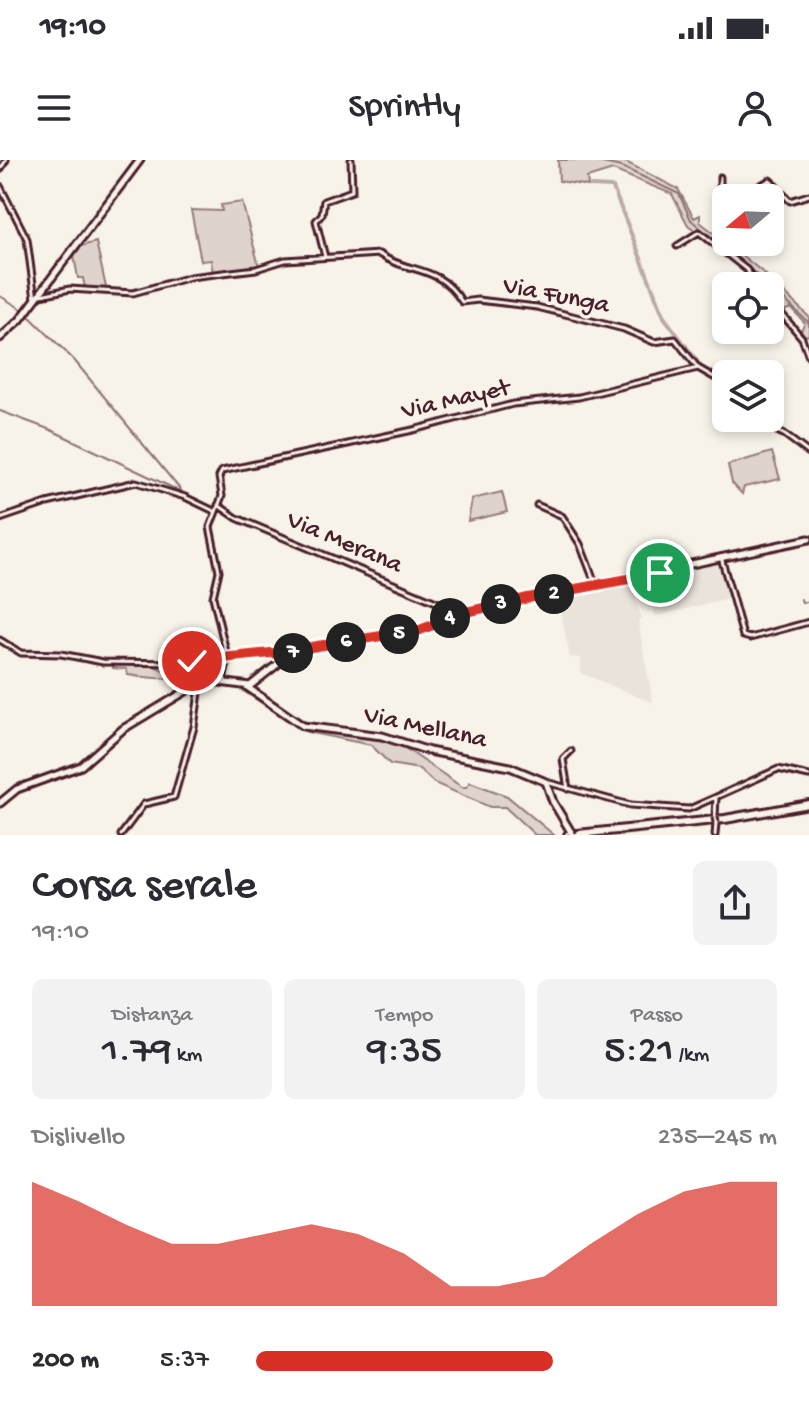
<!DOCTYPE html>
<html lang="it">
<meta charset="utf-8">
<style>
:root{--surface:#fff;--page:#f2f2f3;--text:#2b2b33;--muted:#7c7c81;--accent:#d93025}
body{margin:0;font-family:"Gochi Hand",sans-serif;background:var(--page);color:var(--text);height:100vh;display:flex;flex-direction:column;font-size:30px;white-space:nowrap}
*{box-sizing:border-box;margin:0}
p{font-size:26px;color:var(--muted)}
.icon{flex:none;width:44px;height:44px;fill:none;stroke:currentColor;stroke-width:2;stroke-linecap:round;stroke-linejoin:round}
.map{position:relative;height:675px;overflow:hidden}
.drawer{display:flex;flex-direction:column;background:var(--surface);flex:1}
.drawer>*{flex:none}
.needle{width:52px;rotate:251deg}
.tools{position:absolute;left:712px;top:24px;display:grid;gap:16px}
.tools a{display:grid;place-items:center;width:72px;height:72px;border-radius:12px;background:var(--surface);box-shadow:0 4px 12px #0003;font-size:40px}
.pin{position:absolute;display:grid;place-items:center;width:68px;height:68px;color:#fff;margin:-34px;border:4px solid #fff;border-radius:50%;box-shadow:0 2px 8px #0007}
.km{position:absolute;width:40px;height:40px;margin:-20px;border-radius:50%;background:#222;color:#fff;font-size:22px;line-height:40px;text-align:center}
.round{display:grid;place-items:center;flex:none;width:84px;height:84px;border-radius:12px;background:var(--page)}
.headline{display:flex;align-items:center;justify-content:space-between;height:136px;padding:0 32px}
h1{font-size:44px;font-weight:600;line-height:60px}
.stats{display:grid;grid-template-columns:repeat(3,1fr);gap:12px;height:136px;padding:8px 32px}
.stats div{display:grid;align-content:center;border-radius:12px;background:var(--page);text-align:center}
.stats b{font-size:40px;font-weight:600}
.stats small{font-size:22px;font-weight:400}
.stats p{font-size:22px}
.chart{height:224px;padding:16px 32px}
.chart p{display:flex;justify-content:space-between}
.chart svg{width:100%;height:144px;margin-top:8px;fill:var(--accent);opacity:.7}
ul{padding:0 32px;list-style:none;font-size:26px}
li{display:grid;grid-template-columns:128px 96px 1fr;align-items:center;height:60px}
li i{height:20px;border-radius:10px;background:var(--accent)}
.status{display:flex;justify-content:space-between;align-items:center;height:56px;padding:0 40px;background:var(--surface);direction:ltr}
.status svg{height:22px;fill:currentColor}
header{display:flex;justify-content:space-between;align-items:center;height:104px;padding:0 32px;background:var(--surface);font-size:36px;font-weight:600}
.map>svg:first-child{display:block}
</style>
<div class="status"><b>19:10</b><svg viewBox="0 0 49 12"><path d="M0 12V9h3v3zM5 12V6h3v6zM10 12V3h3v9zM15 12V0h3v12zM26 1h20v11H26zM47 4h2v5h-2z"/></svg></div>
<header><svg class="icon" aria-label="menu" viewBox="0 0 24 24"><path d="M4 6h16M4 12h16M4 18h16"/></svg>Sprintly<svg class="icon" aria-label="person" viewBox="0 0 24 24"><circle cx="12" cy="8" r="4"/><path d="M4 21q1-7 8-7t8 7"/></svg></header>
<div class="map">
<svg width="809" height="675" viewBox="0 0 809 675">
<rect width="100%" height="100%" fill="#f7f3e8"/>
<filter id="ink" filterUnits="userSpaceOnUse"><feTurbulence type="fractalNoise" baseFrequency=".0125" numOctaves="2"/><feDisplacementMap in="SourceGraphic" scale="16" xChannelSelector="R" yChannelSelector="G"/><feConvolveMatrix kernelMatrix="1 2 1 2 8 2 1 2 1" color-interpolation-filters="sRGB"/></filter>
<g filter="url(#ink)">
<path fill="#eae3da" d="M721 400 733 438 655 456 644 418Z
M631 421 641 458 638 461 653 543 581 513V498L570 497 558 440Z"/>
<path fill="#ded4cc" stroke="#947a7c" stroke-width="2" d="M558 0H622L678 29 694 58 700 55V62L765 114 809 157V175L805 176 801 170 805 163 791 148 783 151 770 139V126H759L750 112 688 65 672 34 613 10 587 18 588 26 559 21Z
M242 42 259 106 213 113 211 100 201 101 191 50 222 51 221 45Z
M96 82 107 132 85 128 83 118H78L74 96 81 86Z
M772 292 780 319 744 327 742 334 732 323 728 305Z
M502 332 507 352 468 361 472 339Z
M114 504 152 505 175 515 191 510 209 516C183 518 156 520 128 515L126 509 113 508Z
M237 527 249 530 301 566 374 575 396 582 462 627H466L470 622 507 636 554 675H535L505 647H490L434 623 419 609 390 604 371 585 307 572Z"/>
<g fill="none" stroke-linecap="round" stroke-linejoin="round">
<path stroke="#8e7275" stroke-width="2" d="M588 0 622 7 679 34 691 60 770 126
M770 126 809 163
M0 136 25 151
M28 155 74 200 183 333
M0 251 51 270 213 347
M219 350 234 358
M251 366 448 449
M801 439 802 443 809 441"/>
<path stroke="#bcaaa7" stroke-width="4" d="M591 26 611 27
M613 28 655 134
M655 135 664 157 703 209
M775 268 791 278"/>
<defs>
<path id="street" d="M0 10 6 0
M720 17V27L726 41
M0 26 27 79 35 139
M738 38 770 20 790 41 809 35
M677 86 699 72 747 110 758 126
M325 97 316 61 322 54 324 41 352 31 351 0
M41 135 70 129 133 133 190 117 256 109 285 100 379 94C407 114 438 103 462 142L478 140 537 147 624 169 654 182 675 179 698 208 719 220 726 230
M770 140 802 178 809 197
M751 258 785 275 809 293
M218 345 237 358 448 447 456 454
M537 345 562 356 580 384 595 423
M0 359 47 343 136 322 185 337 214 351
M721 397 743 476 750 478 809 462
M0 480 21 493 61 494 103 502 183 503 199 498 289 495
M213 519H225
M223 519 228 500 213 437 219 411 210 367 222 336 219 317 222 311 413 270 513 244 579 237 698 208
M546 622 630 645 689 649 716 637
M568 629 563 599 571 591
M715 657 716 637 778 609 809 616
M121 675 144 644 174 637 194 567 200 526 205 522
M715 675 716 663"/>
<path id="secondary" d="M0 178 20 160 140 0
M247 527 303 566 382 576 429 591 510 607 546 622 553 642 571 672
M0 643 17 629 81 606 123 569 204 520 250 526 289 495 304 489 420 470 466 452 809 379"/>
<path id="primary" d="M568 675 725 659 809 644"/>
</defs>
<use href="#street" stroke="#4a1f2b" stroke-width="9"/>
<use href="#secondary" stroke="#4a1f2b" stroke-width="11"/>
<use href="#primary" stroke="#4a1f2b" stroke-width="12"/>
<use href="#street" stroke="#f7f3e8" stroke-width="3"/>
<use href="#secondary" stroke="#f7f3e8" stroke-width="5"/>
<use href="#primary" stroke="#f7f3e8" stroke-width="6"/>
<defs>
<path id="street-bridge" d="M715 657 716 663"/>
<path id="secondary-bridge" d="M571 672 573 675"/>
</defs>
<use href="#street-bridge" stroke="#4a1f2b" stroke-width="9" stroke-linecap="butt"/>
<use href="#secondary-bridge" stroke="#4a1f2b" stroke-width="11" stroke-linecap="butt"/>
<use href="#street-bridge" stroke="#f7f3e8" stroke-width="3"/>
<use href="#secondary-bridge" stroke="#f7f3e8" stroke-width="5"/>
</g>
</g>
<g fill="none" stroke-linecap="round" stroke-linejoin="round" filter="url(#ink)">
<defs>
<path id="route" d="M192 501 271 493 289 495 311 487 420 470 466 452 528 438 660 413"/>
</defs>
<use href="#route" stroke="#fff" stroke-width="16"/>
<use href="#route" stroke="#d93025" stroke-width="10"/>
</g>
<g text-anchor="middle" dominant-baseline="central" stroke-width="7" stroke-linejoin="round" paint-order="stroke">
<g font-size="26" fill="#4a1f2b" stroke="#f7f3e8">
<text transform="translate(556 137) rotate(11)">Via Funga</text>
<text transform="translate(456 241) rotate(-13)">Via Mayet</text>
<text transform="translate(344 384) rotate(23)">Via Merana</text>
<text transform="translate(425 569) rotate(12)">Via Mellana</text>
</g>
</g>
</svg>
<div class="tools">
<a><svg class="needle" viewBox="-14 -14 28 28"><path d="M0-13l5 13h-10z" fill="#e53935"/><path d="M0 13l5-13h-10z" fill="#7c7c81"/></svg></a>
<a><svg class="icon" aria-label="locate" viewBox="0 0 24 24"><circle cx="12" cy="12" r="6"/><path d="M12 2v4M12 18v4M2 12h4M18 12h4"/></svg></a>
<a><svg class="icon" aria-label="layers" viewBox="0 0 24 24"><path d="M12 4l9 5-9 5-9-5zM3 14l9 5 9-5"/></svg></a>
</div>
<div class="pin" style="left:660px;top:413px;background:#1e9e55"><svg class="icon" aria-label="arrive" viewBox="0 0 24 24"><path d="M6 21V4h12l-3 4 3 4H6"/></svg></div>
<div class="pin" style="left:192px;top:501px;background:#d93025"><svg class="icon" aria-label="check" viewBox="0 0 24 24"><path d="M5 12l5 5 9-10"/></svg></div>
<b class="km" style="left:554px;top:434px">2</b>
<b class="km" style="left:501px;top:444px">3</b>
<b class="km" style="left:450px;top:458px">4</b>
<b class="km" style="left:399px;top:474px">5</b>
<b class="km" style="left:346px;top:482px">6</b>
<b class="km" style="left:293px;top:493px">7</b>
</div>
<section class="drawer">
<div class="headline"><div><h1>Corsa serale</h1><p>19:10</p></div><a class="round"><svg class="icon" aria-label="share" viewBox="0 0 24 24"><path d="M12 15V3M7 8l5-5 5 5M5 13v7h14v-7"/></svg></a></div>
<div class="stats">
<div><p>Distanza</p><b>1.79<small> km</small></b></div>
<div><p>Tempo</p><b>9:35</b></div>
<div><p>Passo</p><b>5:21<small> /km</small></b></div>
</div>
<div class="chart"><p><span>Dislivello</span>235–245 m</p>
<svg viewBox="0 0 160 44" preserveAspectRatio="none"><path d="M0 44V6L10 12L20 19L30 25L40 25L50 22L60 19L70 22L80 28L90 38L100 38L110 35L120 25L130 16L140 9L150 6L160 6V44z"/></svg>
</div>
<ul>
<li><b>200 m</b>5:37<i style="width:57%"></i></li>
</ul>
</section>
